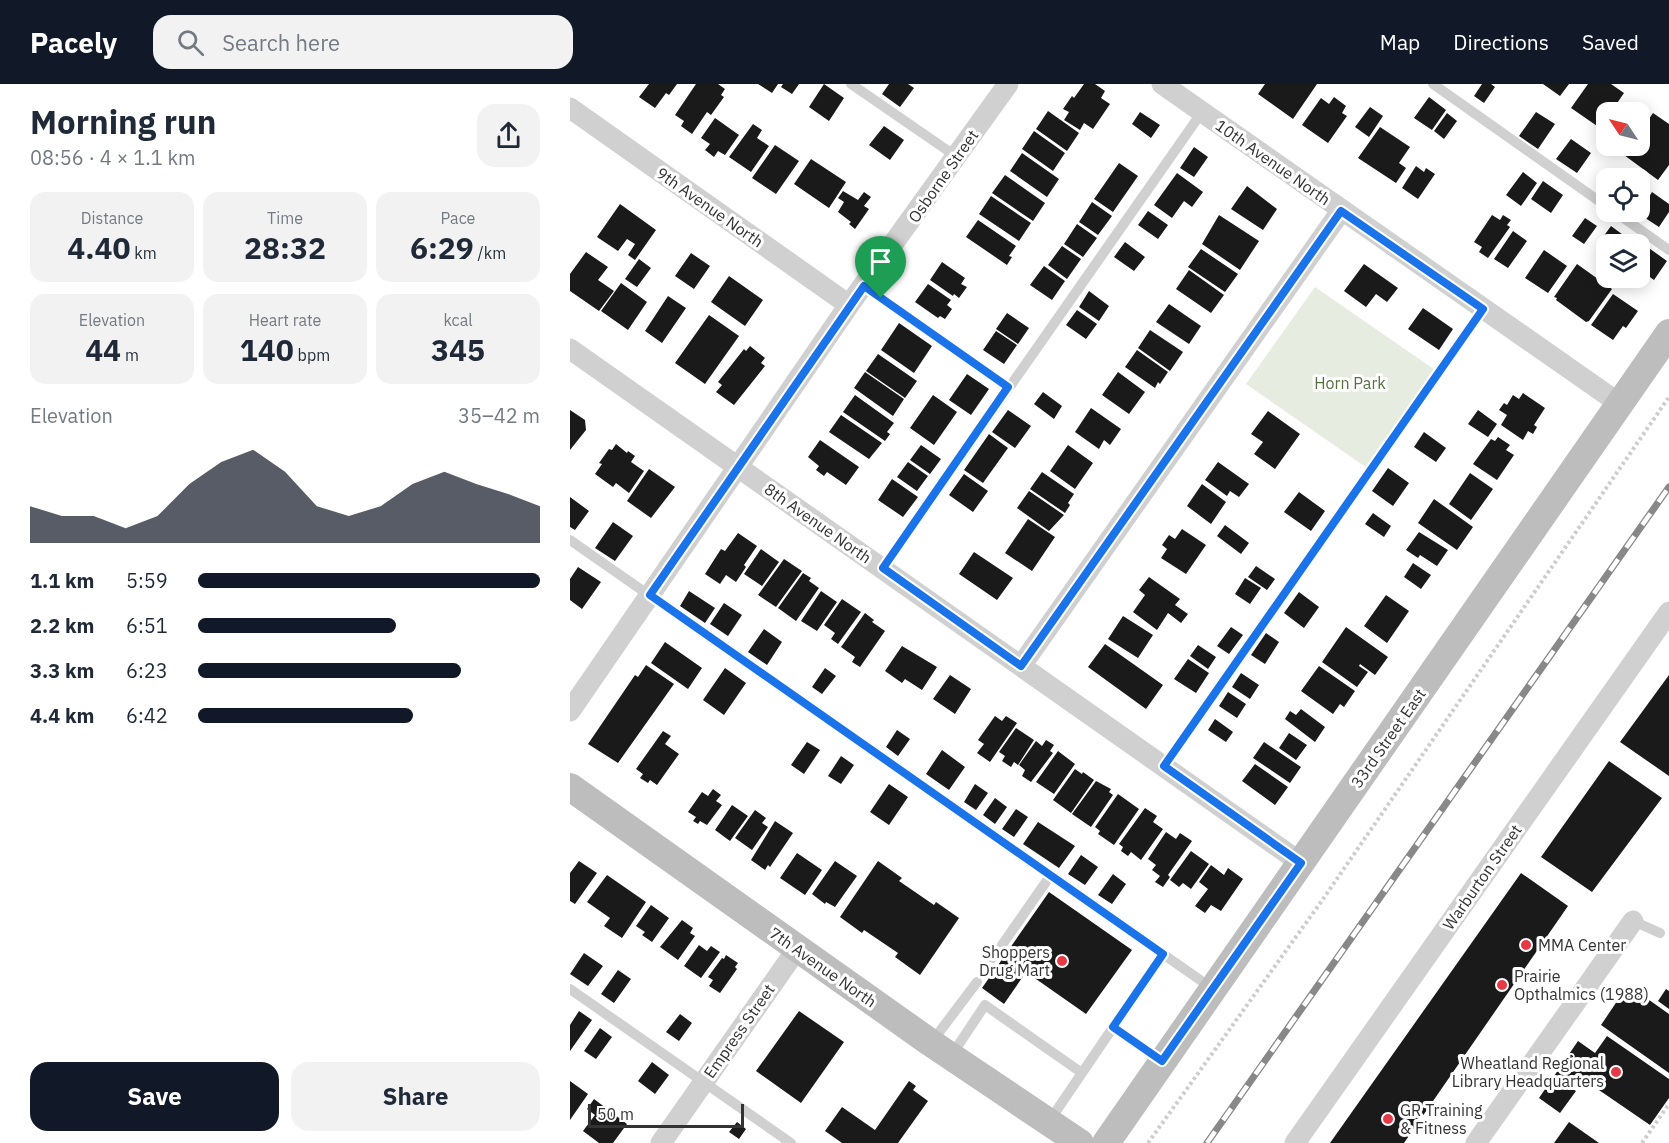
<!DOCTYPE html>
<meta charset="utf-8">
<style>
:root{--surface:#fff;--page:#f2f2f3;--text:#1f2937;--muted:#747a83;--accent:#111827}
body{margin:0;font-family:"IBM Plex Sans",sans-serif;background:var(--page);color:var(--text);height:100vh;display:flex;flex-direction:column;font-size:22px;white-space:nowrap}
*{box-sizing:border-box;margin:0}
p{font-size:20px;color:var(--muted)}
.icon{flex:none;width:33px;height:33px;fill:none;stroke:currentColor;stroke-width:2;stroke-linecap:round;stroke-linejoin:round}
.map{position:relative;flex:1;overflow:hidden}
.sheet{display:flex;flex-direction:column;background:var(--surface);width:570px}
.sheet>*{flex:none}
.needle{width:39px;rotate:305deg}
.fabs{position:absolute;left:1026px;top:18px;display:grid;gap:12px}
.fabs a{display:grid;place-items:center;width:54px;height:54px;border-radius:12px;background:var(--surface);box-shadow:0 3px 15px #0003;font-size:30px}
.scale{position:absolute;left:18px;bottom:15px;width:156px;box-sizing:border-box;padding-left:6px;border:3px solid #333;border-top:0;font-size:16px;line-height:21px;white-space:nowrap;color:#333;-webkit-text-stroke:4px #fff;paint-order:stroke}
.pin{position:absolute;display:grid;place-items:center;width:51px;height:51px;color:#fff;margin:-62px -26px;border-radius:50% 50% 50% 0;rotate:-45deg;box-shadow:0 0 6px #0007}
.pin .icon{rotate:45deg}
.round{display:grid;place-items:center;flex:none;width:63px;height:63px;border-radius:18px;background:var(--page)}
.summary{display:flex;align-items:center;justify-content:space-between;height:102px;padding:0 30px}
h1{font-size:33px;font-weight:700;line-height:45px}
.figures{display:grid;grid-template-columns:repeat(3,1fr);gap:9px;height:102px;padding:6px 30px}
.figures div{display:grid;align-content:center;border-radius:15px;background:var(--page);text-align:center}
.figures b{font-size:30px;font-weight:700}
.figures small{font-size:16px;font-weight:400}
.figures p{font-size:16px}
.chart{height:168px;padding:12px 30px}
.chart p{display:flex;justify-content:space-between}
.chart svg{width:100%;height:108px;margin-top:6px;fill:var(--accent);opacity:.7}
.button{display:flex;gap:12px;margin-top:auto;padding:12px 30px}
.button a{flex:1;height:69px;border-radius:18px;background:var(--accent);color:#fff;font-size:24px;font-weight:700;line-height:69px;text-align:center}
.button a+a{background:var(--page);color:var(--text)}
ul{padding:0 30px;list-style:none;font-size:20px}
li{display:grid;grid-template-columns:96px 72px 1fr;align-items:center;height:45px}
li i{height:15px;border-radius:8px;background:var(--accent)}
header{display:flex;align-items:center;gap:36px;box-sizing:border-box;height:84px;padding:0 30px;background:var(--accent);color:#fff}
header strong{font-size:28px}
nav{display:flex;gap:33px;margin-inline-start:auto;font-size:21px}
.search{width:420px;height:54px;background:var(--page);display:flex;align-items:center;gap:15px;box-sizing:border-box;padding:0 21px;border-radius:18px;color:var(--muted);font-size:22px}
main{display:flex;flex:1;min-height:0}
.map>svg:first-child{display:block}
</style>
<header>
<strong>Pacely</strong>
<div class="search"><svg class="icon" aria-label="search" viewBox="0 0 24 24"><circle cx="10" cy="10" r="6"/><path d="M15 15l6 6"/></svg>Search here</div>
<nav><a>Map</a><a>Directions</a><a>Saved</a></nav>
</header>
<main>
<section class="sheet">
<div class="summary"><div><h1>Morning run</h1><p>08:56 · 4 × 1.1 km</p></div><a class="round"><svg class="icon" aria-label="share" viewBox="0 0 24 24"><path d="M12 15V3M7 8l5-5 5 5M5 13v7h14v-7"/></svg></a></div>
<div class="figures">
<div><p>Distance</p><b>4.40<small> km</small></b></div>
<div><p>Time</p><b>28:32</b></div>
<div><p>Pace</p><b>6:29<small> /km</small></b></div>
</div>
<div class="figures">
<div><p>Elevation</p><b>44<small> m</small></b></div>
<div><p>Heart rate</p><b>140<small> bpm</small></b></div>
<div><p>kcal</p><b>345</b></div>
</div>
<div class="chart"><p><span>Elevation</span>35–42 m</p>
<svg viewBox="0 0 160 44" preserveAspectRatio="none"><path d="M0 44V29L10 33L20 33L30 38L40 33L50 20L60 11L70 6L80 15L90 29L100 33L110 29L120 20L130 15L140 20L150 24L160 29V44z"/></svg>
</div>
<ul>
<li><b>1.1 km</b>5:59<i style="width:100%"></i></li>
<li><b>2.2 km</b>6:51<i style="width:58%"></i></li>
<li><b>3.3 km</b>6:23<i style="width:77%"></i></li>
<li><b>4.4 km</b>6:42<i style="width:63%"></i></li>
</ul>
<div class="button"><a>Save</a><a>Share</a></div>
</section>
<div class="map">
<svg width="1099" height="1059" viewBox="0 0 1099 1059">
<rect width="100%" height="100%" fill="#fff"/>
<path fill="#e6ecdf" d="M745 203 868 288 800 386 676 300Z"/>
<path fill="#1a1a1a" d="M79 0H107L99 11 96 9 85 24 69 13Z
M126 0H148L155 5 151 11 154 13 141 31 137 28 122 50 111 42 114 37 105 31Z
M188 0H208L202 9Z
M213 0H229L222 10 211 3Z
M254 0 274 14 259 37 239 23Z
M319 0H338L344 4 330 23 312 10Z
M514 0H525L535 7 531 14 540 20 523 45 514 39 510 46 494 36 499 28 493 25 502 12 504 14Z
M695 0H747L723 35 688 10Z
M912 0H921L925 3 914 19 904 12Z
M973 0H999L990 12Z
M1018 0H1041L1054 9 1041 28H1036V35L1030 44 1001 24Z
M764 13 776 22 772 29 777 32 758 59 732 41 751 14 759 20Z
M859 13 876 26 862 46 844 34Z
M800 23 813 32 799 53 785 43Z
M478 27 509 49 497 67 466 45Z
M570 28 590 41 581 54 562 40Z
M966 28 985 40 968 65 949 52Z
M877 29 887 37 874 55 864 47Z
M1083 29 1099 40V81L1088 96 1054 71 1060 62H1070V48Z
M145 34 169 51 155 71 148 67 144 73 135 66 140 60 131 54Z
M183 40 192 46 187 54 199 62 181 88 159 73Z
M314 42 334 56 320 76 299 61Z
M810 43 840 63 829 79 836 84 826 99 788 74Z
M464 47 495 69 483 87 452 65Z
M1001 55 1021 69 1007 89 986 75Z
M205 61 229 77 206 110 182 94Z
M624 63 638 73 624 93 610 84Z
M452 69 489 95 477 113 440 87Z
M241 75 276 98 259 124 224 100Z
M549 79 568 92 543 128 524 115Z
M846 82 854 88 856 84 865 90 848 115 832 104Z
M953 88 967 99 951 122 936 111Z
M607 89 633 108 622 123 614 117 602 134 584 121Z
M435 91 475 119 463 137 422 109Z
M973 97 993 111 981 129 961 115Z
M677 102 707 125 693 146 661 125Z
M273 107 288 116 294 108 301 113 294 122 299 125 285 145 279 140 281 138 268 128 274 118 268 114Z
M1082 108 1099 120V128L1089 143 1066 128H1070Z
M421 112 461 139 449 157 409 130Z
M522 118 542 132 528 151 509 138Z
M50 120 86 146 65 176 58 171 65 160 57 155 48 167 27 153Z
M578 127 598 141 588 155 568 141Z
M649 131 689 157 670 186 632 160Z
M922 131 930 136 933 131 941 136 937 141 940 143 918 174 909 168 912 163 904 158Z
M1015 134 1027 142 1014 160 1002 152Z
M408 136 446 162 439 172 442 173 437 181 396 153Z
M507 140 527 154 513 173 494 160Z
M1041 142 1064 159 1063 160H1036V166L1028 160Z
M943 147 957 157 938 184 924 175Z
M555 158 575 173 564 187 544 173Z
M492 162 511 175 497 195 478 181Z
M1076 162 1097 177 1084 196 1070 186V171Z
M631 165 668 190 655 208 618 183Z
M974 166 997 182 978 209 955 194Z
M16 168 38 183 28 196 44 207 29 227 0 207V190Z
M121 169 140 182 124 205 105 192Z
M69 175 81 184 67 203 55 195Z
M372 178 395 194 391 200 397 203 389 214 384 210 383 212 360 196Z
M794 180 828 204 817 218 806 210 796 223 774 207Z
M1007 180 1042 205 1019 237 1016 238 986 216 987 214 984 213Z
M474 182 495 197 482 216 460 201Z
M619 186 654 211 641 229 606 205Z
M159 192 193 216 175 242 141 218Z
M51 199 77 218 58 246 31 227Z
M358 200 381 216 377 221 382 225 375 235 370 232 368 234 345 218Z
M519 207 539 222 529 237 509 223Z
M1043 210 1068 227 1056 244 1053 242 1043 256 1021 241Z
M98 212 116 224 92 259 75 247Z
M599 220 631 242 619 260 586 238Z
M853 224 883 245 869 266 838 245Z
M507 226 527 240 516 255 496 241Z
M437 229 459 244 448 260 426 245Z
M139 231 169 252 135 300 105 279Z
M329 239 362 262 344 289 311 266Z
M580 246 613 268 600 287 568 264Z
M426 247 447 261 434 280 413 266Z
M180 262 195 274 191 279 195 282 164 321 146 308 152 301 148 298 174 265 176 267Z
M567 266 598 288 590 300 588 298 585 304 555 283Z
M308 270 347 297 335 314 296 287Z
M295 288 334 315 323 332 284 304Z
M548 288 575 308 559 330 532 311Z
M397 290 419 305 401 331 379 316Z
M473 308 492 322 484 335 464 320Z
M953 309 975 324 964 341 967 343 963 350 958 347 953 356 931 341 937 331 929 326 934 319 937 321 943 311 949 315Z
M285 311 324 339 317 348 320 350 315 357 273 328Z
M363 311 387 328 364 361 340 344Z
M521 324 551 345 540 361 534 356 529 365 505 348Z
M0 326 15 336 16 346 0 366Z
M438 326 461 342 445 364 422 348Z
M908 326 927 340 918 353 898 340Z
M698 327 730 350 705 385 684 370 693 358 681 350Z
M271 331 312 359 299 375 259 348Z
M854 348 876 364 866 378 844 363Z
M419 350 438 364 413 399 394 386Z
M928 353 940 361 936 366 944 371 927 396 903 380 921 355 925 357Z
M250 356 289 383 276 401 257 388 254 392 246 386 249 382 238 373Z
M46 360 57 369 58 367 65 372 61 378 74 387 59 409 46 399 43 403 25 390 32 380 29 379 39 365 42 366Z
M351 361 371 375 360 390 340 376Z
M498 361 523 379 505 405 480 387Z
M338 378 358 392 347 407 327 393Z
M648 378 679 400 669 413 660 407 657 412 635 396Z
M818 384 839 399 823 422 802 407Z
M79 385 105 403 81 434 57 417Z
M472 388 504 410 498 419 500 421 495 429 460 405Z
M900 389 923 405 901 436 879 420Z
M394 390 418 407 403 428 379 411Z
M322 395 348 413 333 433 308 416Z
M632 400 656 418 641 440 617 422Z
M459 407 494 431 479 447 447 424Z
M729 408 755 427 741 447 714 428Z
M0 413 19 427 5 446 0 443Z
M864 415 903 443 887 466 848 439Z
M803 429 821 442 814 453 795 440Z
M458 435 485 453 462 487 435 469Z
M43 438 63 452 45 477 25 464Z
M655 441 679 459 671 470 647 452Z
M612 445 636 461 616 490 591 474 597 465 592 461 599 451 605 455Z
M849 448 878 466 867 482 850 471 848 474 836 466Z
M168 449 187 462 174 481 176 483 166 498 156 491 150 500 135 490 151 465 155 467Z
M191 465 209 478 192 502 174 490Z
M404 468 443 494 427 516 389 490Z
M214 475 232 487 206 523 188 511Z
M843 479 861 491 851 505 834 493Z
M686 482 705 495 697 506 678 493Z
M8 483 31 498 12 525 0 516V495Z
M233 489 241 494 239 497 249 504 226 537 208 524Z
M579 493 610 515 605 521 618 530 611 539 598 529 587 546 563 528 575 511 569 506Z
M675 494 691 504 680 520 665 510Z
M119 507 145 524 135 539 110 522Z
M251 507 267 518 247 547 231 537Z
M729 508 749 523 734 544 714 529Z
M816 511 839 527 817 559 794 542Z
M272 515 291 528 268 560 261 555 265 549 254 541Z
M154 519 172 531 158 552 140 540Z
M295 529 304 536 302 538 315 547 290 583 282 578 285 573 271 563Z
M553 532 583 551 568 574 538 555Z
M661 543 673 551 659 570 647 562Z
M776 543 818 573 805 591 790 580 789 582 798 588 787 603 752 578Z
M194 545 212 558 197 581 178 568Z
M696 549 709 558 695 580 681 571Z
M95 558 132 584 118 605 81 579Z
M535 560 593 601 576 625 518 583Z
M628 561 646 573 638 585 620 572Z
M332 562 367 583 352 606 335 595 332 599 315 587Z
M618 575 639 589 626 609 604 595Z
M76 581 104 600 48 679 18 660 65 591 68 593Z
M749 582 785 607 774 623 770 620 763 630 731 607Z
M155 584 176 599 154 631 133 616Z
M255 584 266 592 252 610 242 603Z
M671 589 689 601 680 615 662 603Z
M380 591 401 605 385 630 363 615Z
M1099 591V692L1050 658Z
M658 608 676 620 667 634 649 622Z
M731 625 755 643 745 658 715 635 720 627 726 631Z
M425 632 432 637 436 632 447 639 420 678 407 669 414 660 408 656Z
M645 635 663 648 656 658 638 646Z
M446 644 464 656 448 681 444 678 441 683 432 677 435 672 429 668Z
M327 646 340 655 328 672 316 663Z
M93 647 101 652 95 660 109 670 87 701 80 696 78 699 70 694 73 690 66 685Z
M719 649 737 661 726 676 709 664Z
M476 656 484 661 480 667 483 669 461 698 452 692 455 686 449 681 466 657 472 662Z
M237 658 250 666 234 690 221 681Z
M694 658 731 683 720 699 683 674Z
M372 666 395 683 379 706 356 690Z
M488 667 505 680 484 710 466 698Z
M271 672 284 681 271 700 258 692Z
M1039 677 1092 714 1022 808 971 773Z
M685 680 718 703 705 721 672 697Z
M505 685 512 690 513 688 524 696 501 729 483 716Z
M526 697 541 705 539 708 543 711 521 743 502 730Z
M319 700 338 713 319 741 300 728Z
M405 700 418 709 406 726 394 718Z
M143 705 151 711 146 717 152 721 137 741 130 737 128 740 123 737 126 733 118 728 132 708 138 712Z
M548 710 569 725 544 761 528 750 530 747 525 743Z
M425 714 437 723 425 740 413 731Z
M162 721 178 732 160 757 145 746Z
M575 724 587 732 583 738 593 745 571 776 561 768 558 772 551 767 553 763 549 760Z
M446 725 458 733 444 753 432 745Z
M185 726 196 734 192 739 198 743 182 766 165 754Z
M205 737 223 749 200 783 198 781 195 786 181 776Z
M468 738 505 762 489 784 453 760Z
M596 748 606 755 610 749 622 757 598 791 600 793 593 803 585 798 590 792 582 786 586 781 578 775Z
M621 767 639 780 621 805 613 799 609 803 600 796Z
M227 769 252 786 235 811 210 794Z
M511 771 528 783 515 801 498 790Z
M9 777 27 789 5 820 0 817V789Z
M265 777 287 792 265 823 256 818 255 820 242 810Z
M308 777 332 794 329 797 364 821 366 818 389 834 350 891 325 873 328 869 294 846 292 849 270 833Z
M641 781 654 791 658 784 673 795 651 827 641 821 635 829 625 822 638 805 629 798Z
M951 789 998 822 834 1059H760Z
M543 790 556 800 542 820 528 811Z
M37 791 76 818 52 854 34 842 40 834 17 818Z
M479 808 562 866 516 930 456 888 434 920 412 904Z
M81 821 99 834 82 858 72 851 75 848 66 842Z
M112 836 123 844 120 849 125 852 108 876 90 863Z
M129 861 137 867 141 862 150 868 131 894 114 882Z
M14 869 33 882 18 902 0 890Z
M156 871 168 879 165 883 167 885 150 909 139 902 143 896 138 893 152 874 154 875Z
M48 886 61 895 44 919 31 910Z
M1058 901 1099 930V989L1031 941Z
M1096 905 1099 907V925L1088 917Z
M9 927 22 936 0 967V941Z
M229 927 274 958 231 1019 186 987Z
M110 930 122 939 109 957 96 948Z
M30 944 42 953 26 975 14 967Z
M1037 952 1099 995V1014L1080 1041 1007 991 999 1003 1006 1007 990 1029 969 1014 1008 957 1025 969Z
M82 978 99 991 85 1010 68 997Z
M0 997 18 1010 0 1036Z
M339 997 346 1002 343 1006 358 1017 328 1059H272L255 1047 272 1023 305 1046Z
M24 1015 57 1040 43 1059H29L13 1047 25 1031 17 1025Z
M167 1038 176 1045 169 1055 159 1048Z
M999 1038 1029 1059H984Z"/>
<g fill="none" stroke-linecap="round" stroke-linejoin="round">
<path stroke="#cdcdcd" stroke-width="4" stroke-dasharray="3 3" stroke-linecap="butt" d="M578 1059 751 818 1099 313
M1072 1059 1099 1020"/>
<path stroke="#d0d0d0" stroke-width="10" d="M281 0 387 73
M863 0 1036 122
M1045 128 1099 166
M294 202 438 303
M0 456 643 905
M313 484 632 28
M594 682 913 225
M1063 837 1090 849
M423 874 480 792
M0 905 221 1059
M543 943 592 977
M361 959 407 898
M381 972 415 921 512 989
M480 1036 593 870"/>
<path stroke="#d0d0d0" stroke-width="21" d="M592 0 1050 320
M0 24 279 221
M0 265 731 779
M451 582 771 127
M0 627 279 221 438 0
M91 1059 227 865
M725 1059 1099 528
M906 1059 1063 837"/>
<path stroke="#bdbdbd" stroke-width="28" d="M0 703 361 959 510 1059
M536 1059 1099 249"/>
<defs>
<path id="rail" d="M637 1059 1099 403"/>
</defs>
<use href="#rail" stroke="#888" stroke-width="7"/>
<use href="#rail" stroke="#fff" stroke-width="4.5" stroke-dasharray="14" stroke-linecap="butt"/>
</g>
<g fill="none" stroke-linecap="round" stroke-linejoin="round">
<defs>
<path id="route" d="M771 127 913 225 594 682 731 779 592 977 543 943 593 870 80 511 294 202 438 303 313 484 451 582Z"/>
</defs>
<use href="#route" stroke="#fff" stroke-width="12"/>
<use href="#route" stroke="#1a73e8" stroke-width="8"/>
</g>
<g fill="#e63946" stroke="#fff" stroke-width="2">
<circle cx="956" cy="861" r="6"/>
<circle cx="492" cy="877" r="6"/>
<circle cx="932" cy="901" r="6"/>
<circle cx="1046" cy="988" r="6"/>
<circle cx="818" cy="1035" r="6"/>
</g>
<g text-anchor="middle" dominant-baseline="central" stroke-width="6" stroke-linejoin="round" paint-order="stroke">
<g font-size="16" fill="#333" stroke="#fff">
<text transform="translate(703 78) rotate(35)">10th Avenue North</text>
<text transform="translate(373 92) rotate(-55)">Osborne Street</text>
<text transform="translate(140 123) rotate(35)">9th Avenue North</text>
<text transform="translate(248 439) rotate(35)">8th Avenue North</text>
<text transform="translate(818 654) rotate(-55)">33rd Street East</text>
<text transform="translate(912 793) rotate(-55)">Warburton Street</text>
<text transform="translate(253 883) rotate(35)">7th Avenue North</text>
<text transform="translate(169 947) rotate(-55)">Empress Street</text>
</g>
<g font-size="16" fill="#56703f" stroke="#fff">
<text x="780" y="299">Horn Park</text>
</g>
<g font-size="16" fill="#333" stroke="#fff" text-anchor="start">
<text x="968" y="861">MMA Center</text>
<text x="480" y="868" text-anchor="end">Shoppers<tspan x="480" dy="18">Drug Mart</tspan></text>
<text x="944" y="892">Prairie<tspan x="944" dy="18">Opthalmics (1988)</tspan></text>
<text x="1034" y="979" text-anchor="end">Wheatland Regional<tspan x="1034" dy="18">Library Headquarters</tspan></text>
<text x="830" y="1026">GR Training<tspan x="830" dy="18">&amp; Fitness</tspan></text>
</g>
</g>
</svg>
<div class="fabs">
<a><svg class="needle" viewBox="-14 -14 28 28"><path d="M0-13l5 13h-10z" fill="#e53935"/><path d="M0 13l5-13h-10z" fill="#747a83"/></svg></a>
<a><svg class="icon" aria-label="locate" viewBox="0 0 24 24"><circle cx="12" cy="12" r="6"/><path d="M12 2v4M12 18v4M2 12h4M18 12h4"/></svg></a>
<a><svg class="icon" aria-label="layers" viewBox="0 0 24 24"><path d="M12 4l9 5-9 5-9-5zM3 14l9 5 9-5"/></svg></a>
</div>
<div class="scale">50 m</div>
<div class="pin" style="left:311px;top:214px;background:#1e9e55"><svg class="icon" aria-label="arrive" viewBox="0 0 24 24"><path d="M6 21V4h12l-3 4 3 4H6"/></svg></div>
</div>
</main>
